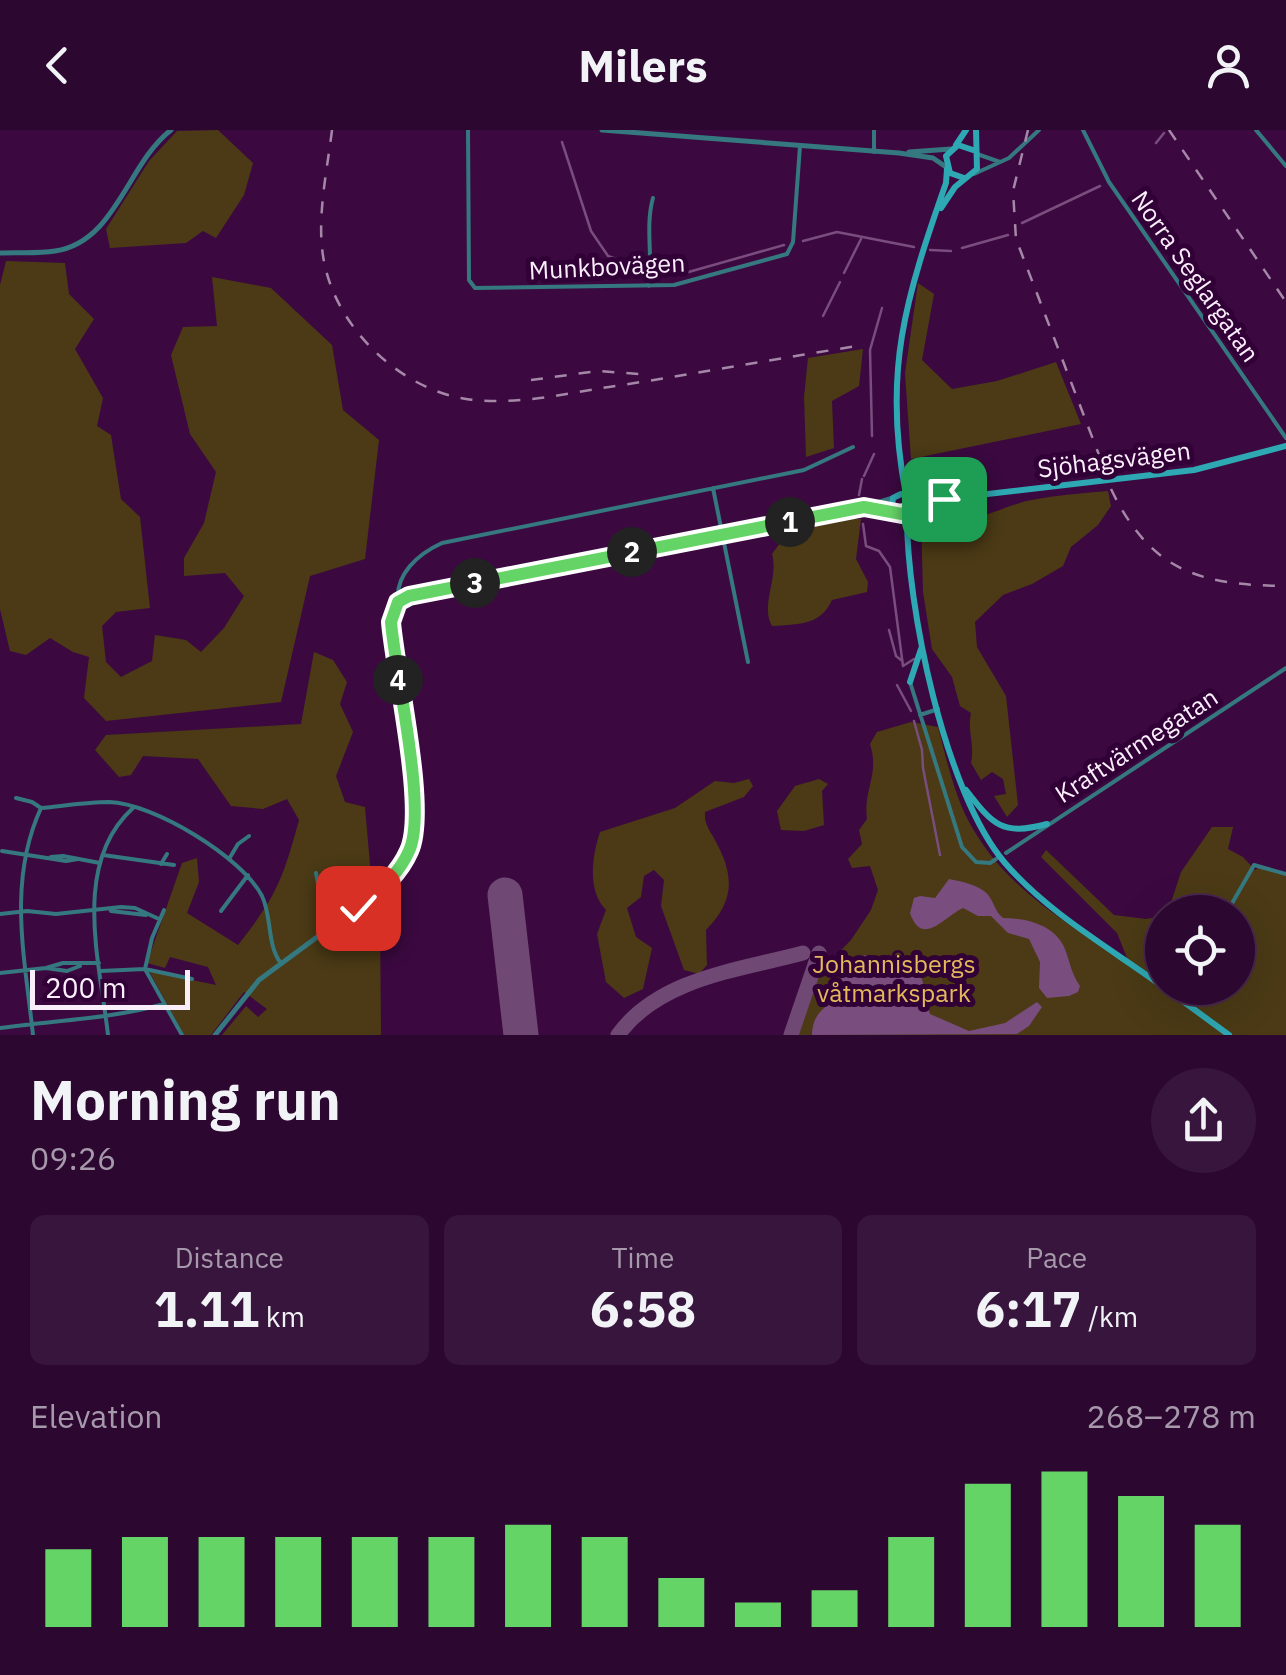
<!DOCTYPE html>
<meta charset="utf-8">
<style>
:root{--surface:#2c0730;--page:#38153c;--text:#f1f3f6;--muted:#a699ab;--line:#48284c;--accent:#65d467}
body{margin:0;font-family:"IBM Plex Sans",sans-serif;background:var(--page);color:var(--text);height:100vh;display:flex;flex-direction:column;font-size:38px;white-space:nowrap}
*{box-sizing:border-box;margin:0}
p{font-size:32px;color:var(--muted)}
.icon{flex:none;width:55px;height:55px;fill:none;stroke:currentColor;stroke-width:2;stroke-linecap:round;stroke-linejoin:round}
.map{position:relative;height:905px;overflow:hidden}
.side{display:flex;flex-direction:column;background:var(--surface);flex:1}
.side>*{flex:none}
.tools{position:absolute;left:1145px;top:765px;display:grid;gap:20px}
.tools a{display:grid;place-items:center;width:110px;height:110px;border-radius:50%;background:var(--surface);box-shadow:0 10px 40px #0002,0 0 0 2px var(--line);font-size:50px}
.scale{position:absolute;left:30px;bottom:25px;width:160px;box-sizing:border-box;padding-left:10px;border:5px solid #faeefb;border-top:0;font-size:28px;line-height:35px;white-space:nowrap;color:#faeefb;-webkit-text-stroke:8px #300036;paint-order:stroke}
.pin{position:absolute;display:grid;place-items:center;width:85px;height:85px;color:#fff;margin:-42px;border-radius:20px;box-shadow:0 5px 15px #0006}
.km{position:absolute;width:50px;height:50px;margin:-25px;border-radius:50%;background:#222;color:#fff;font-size:28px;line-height:50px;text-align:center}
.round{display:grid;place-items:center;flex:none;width:105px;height:105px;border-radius:52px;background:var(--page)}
.overview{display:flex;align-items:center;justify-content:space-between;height:170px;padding:0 30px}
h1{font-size:55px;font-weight:700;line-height:75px}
.stats{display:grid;grid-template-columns:repeat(3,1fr);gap:15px;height:170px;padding:10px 30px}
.stats div{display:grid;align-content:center;border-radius:15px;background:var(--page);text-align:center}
.stats b{font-size:50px;font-weight:700}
.stats small{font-size:28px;font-weight:400}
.stats p{font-size:28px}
.chart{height:280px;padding:20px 30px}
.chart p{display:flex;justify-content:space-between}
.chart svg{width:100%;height:180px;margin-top:10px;stroke:var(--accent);stroke-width:6}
header{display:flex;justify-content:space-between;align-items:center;height:130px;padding:0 30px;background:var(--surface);font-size:45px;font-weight:700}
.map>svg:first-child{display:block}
</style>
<header><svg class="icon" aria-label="back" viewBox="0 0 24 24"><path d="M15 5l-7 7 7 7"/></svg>Milers<svg class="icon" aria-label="person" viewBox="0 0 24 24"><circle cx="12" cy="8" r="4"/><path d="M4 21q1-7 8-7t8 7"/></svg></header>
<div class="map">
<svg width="1286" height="905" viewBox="0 0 1286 905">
<rect width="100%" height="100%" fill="#3b0940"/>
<path fill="#4b3a15" d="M218 0 253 33 244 65 216 108 203 101 186 113 110 118 106 99 149 31 177 1Z
M6 131 65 133 69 164 94 189 75 219 103 268 97 296 111 305 121 369 140 387 150 478 116 482 102 496 106 532 121 547 152 531 155 505 186 510 201 522 224 498 244 466 225 443 184 446V428L204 393 216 342 190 304 171 225 183 197 217 196 212 147 271 158 332 215 343 280 379 310 365 429 310 446 281 572 106 591 84 568 89 527 73 522 50 508 26 525 10 521 0 479V155Z
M918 153 934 164 922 230 952 259 997 251 1056 232 1081 294 911 329 905 243Z
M863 219 859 256 832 271 834 318 806 327 804 267 808 228Z
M1108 361 1111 376 1098 395 1071 417 1063 436 1032 454 1003 465 975 492 977 517 1006 566 1018 675 1007 687 994 666 1006 664 1003 649 992 642 981 650 971 633C975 614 967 602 971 583L960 576 952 547 932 519 923 462 921 388 932 384C967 402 1002 374 1037 369 1060 365 1084 363 1108 361Z
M851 389H861L856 429 868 452 867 462 832 470C820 496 798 494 772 496 760 475 779 448 772 424L788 402Z
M314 522 333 530 347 552 340 574 353 602 336 646 345 672 365 677 371 746 380 784 381 905H222L246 876 258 887 267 879 244 862 211 905H184L149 841 216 855 208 837 170 827 165 838 147 833 182 733 197 728 199 752 187 783 238 815C276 767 283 749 299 690L287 669 263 679 231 676 198 629 143 626 131 645 119 647 95 620 106 605 301 594Z
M911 592 938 597C947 631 955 669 973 699 1009 761 1071 796 1129 833L1117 803 1041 727 1046 720 1114 785 1146 789 1162 786V858H1238V782H1168L1181 742 1212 697H1233L1228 719 1243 727 1255 740 1260 737 1286 746V905H798L819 843 851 810 871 780 878 760 870 736 852 738 848 729 862 714 859 700 867 689C863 658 880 645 870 614L877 602Z
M749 649 753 656 744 667 705 682C704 695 710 700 716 712 735 747 734 772 706 800L707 835 699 844 684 840 661 776 664 750 654 740 644 746 641 767 627 778 636 807 652 818 643 859 624 868 606 852 597 804 606 780C587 761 592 726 600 702L675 678 715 651 734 653Z
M819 649 828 654 822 661 824 695 804 701 781 700 777 681 795 656Z"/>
<path fill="#794d7d" d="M949 749C960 751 983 756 989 766 995 775 995 781 1003 788 1025 788 1055 794 1065 819 1070 832 1071 843 1080 856L1078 862 1069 866 1047 868 1039 858 1040 832 1029 809 1008 803 991 786H978L963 778C944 787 922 818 910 783L914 768 920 766 935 768Z
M860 825 874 826 888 835 903 831 914 833C925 846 924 867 930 884L969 901 1005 893 1037 872 1042 877 1029 896 1017 904 812 905C813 880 826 881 836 864 845 848 839 831 860 825Z"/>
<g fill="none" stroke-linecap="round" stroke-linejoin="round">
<path stroke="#794d7d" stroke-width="2.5" d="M562 12 591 101 608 126 645 140
M1156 13 1164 3
M1022 93 1100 56
M803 111 837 102 914 117
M962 118 1008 105
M930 120 951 121
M656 142 678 145 784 115
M844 143 861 109
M823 186 840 152
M872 306 870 220 882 178
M864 346 874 324
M859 365 862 349
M863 394 866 416 879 421 890 437 903 536 914 529
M889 500 896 526 901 530
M897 555 911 581
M914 591 922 620 923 638 940 725"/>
<path stroke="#704874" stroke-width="15" d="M618 905C659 848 740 840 803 823
M791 905 819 823"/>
<path stroke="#704874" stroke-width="35" d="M505 765 521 905"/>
<path stroke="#35787f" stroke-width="4" d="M468 0 469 150 475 158 674 155 787 124 793 112 800 16
M874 0V22
M1083 0 1109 52 1286 308
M1256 0 1286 36
M977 24 1000 32
M974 44 1009 28 1039 0
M649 156C653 127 645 96 653 68
M713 358 748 532
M398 472C395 444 418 424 442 413L804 340 853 317
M910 552 962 717 976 732 990 733 996 729
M920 585 938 579
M16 668 32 672 41 678
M2 721 66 731 78 729
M1006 723 1286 538
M103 725 174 735
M51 727 63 726 100 733
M229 729 238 714 249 706
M161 734 167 724
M316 743 321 771 333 797
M164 780 152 808 145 839 182 905
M111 781 146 785
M221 781 248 745
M1227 782 1254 735 1286 744
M0 784 27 781 56 784 121 777 135 778 159 789
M46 838 67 841 80 836
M101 841 145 839 192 849
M0 843 46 838 63 833H99
M0 898C56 890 110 889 164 874
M33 905C25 828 7 752 41 678 63 676 87 672 109 672 153 673 242 727 262 766 272 787 267 814 280 832
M108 905C100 832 71 734 133 678"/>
<path stroke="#35787f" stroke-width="5" d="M602 0 899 23 933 28 946 37
M909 22 951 19
M0 123C18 122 37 124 55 121 116 112 127 34 171 0
M867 378 894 381
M215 905 259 850 378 762 399 740 410 719 414 677 391 491 398 472 409 466 864 377 893 368"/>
<path stroke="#2ea8b3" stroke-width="6" d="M956 15 966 0
M964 48 950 43 946 26 958 15 973 20
M941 78 955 57 977 39 976 0
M906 365C882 242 906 167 946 53L947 39
M910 369H944L1194 340 1286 316
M910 380 909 367 901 364 893 368 892 377 902 384 939 371
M907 383C906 475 945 663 1005 733 1048 783 1110 818 1162 856
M910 552 921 519
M966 660C993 695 1002 706 1047 694
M1165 858 1229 905"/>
<path stroke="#a588a8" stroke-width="2.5" stroke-dasharray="12 12" stroke-linecap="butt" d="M332 0C327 42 315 94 325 136 339 200 401 259 466 269 513 276 563 264 609 257 695 244 779 228 864 215
M1028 0 1013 61 1016 109 1106 343
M1169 0 1286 172
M531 250 598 241 640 244
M1111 359C1151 442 1200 455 1286 456"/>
</g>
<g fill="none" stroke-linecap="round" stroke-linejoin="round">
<defs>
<path id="route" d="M358 778C378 761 398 746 409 721 428 680 395 543 391 492L398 472 409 466 864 377 902 384 944 369"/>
</defs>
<use href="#route" stroke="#fff" stroke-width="20"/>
<use href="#route" stroke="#65d467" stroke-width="12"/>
</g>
<g text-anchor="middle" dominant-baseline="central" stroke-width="10" stroke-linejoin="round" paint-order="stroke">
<g font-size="25" fill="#faeefb" stroke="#300036">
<text transform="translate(607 136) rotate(-3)">Munkbovägen</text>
<text transform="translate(1196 146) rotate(55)">Norra Seglargatan</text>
<text transform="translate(1114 329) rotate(-7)">Sjöhagsvägen</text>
<text transform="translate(1136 615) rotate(-33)">Kraftvärmegatan</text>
</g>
<g font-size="25" fill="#e4b85b" stroke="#300036">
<text x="894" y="833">Johannisbergs<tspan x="894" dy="29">våtmarkspark</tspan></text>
</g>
</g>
</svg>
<div class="tools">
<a><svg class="icon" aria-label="locate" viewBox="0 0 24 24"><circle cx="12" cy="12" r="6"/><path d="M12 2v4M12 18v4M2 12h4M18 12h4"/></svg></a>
</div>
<div class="scale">200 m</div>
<div class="pin" style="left:944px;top:369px;background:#1e9e55"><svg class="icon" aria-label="arrive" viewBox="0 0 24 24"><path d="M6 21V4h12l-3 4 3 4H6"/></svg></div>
<div class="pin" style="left:358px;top:778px;background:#d93025"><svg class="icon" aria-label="check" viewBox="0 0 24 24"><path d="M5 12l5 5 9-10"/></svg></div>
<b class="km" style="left:790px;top:392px">1</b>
<b class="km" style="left:632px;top:422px">2</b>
<b class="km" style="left:475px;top:453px">3</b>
<b class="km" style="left:398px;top:550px">4</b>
</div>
<section class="side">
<div class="overview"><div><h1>Morning run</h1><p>09:26</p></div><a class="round"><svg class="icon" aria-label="share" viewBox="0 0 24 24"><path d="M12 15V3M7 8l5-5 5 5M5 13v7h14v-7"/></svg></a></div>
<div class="stats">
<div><p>Distance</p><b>1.11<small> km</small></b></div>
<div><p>Time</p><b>6:58</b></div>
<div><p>Pace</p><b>6:17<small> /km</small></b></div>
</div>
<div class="chart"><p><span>Elevation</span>268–278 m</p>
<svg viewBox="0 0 160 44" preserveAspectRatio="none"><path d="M5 44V25M15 44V22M25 44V22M35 44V22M45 44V22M55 44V22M65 44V19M75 44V22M85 44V32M95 44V38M105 44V35M115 44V22M125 44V9M135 44V6M145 44V12M155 44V19"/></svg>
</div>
</section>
